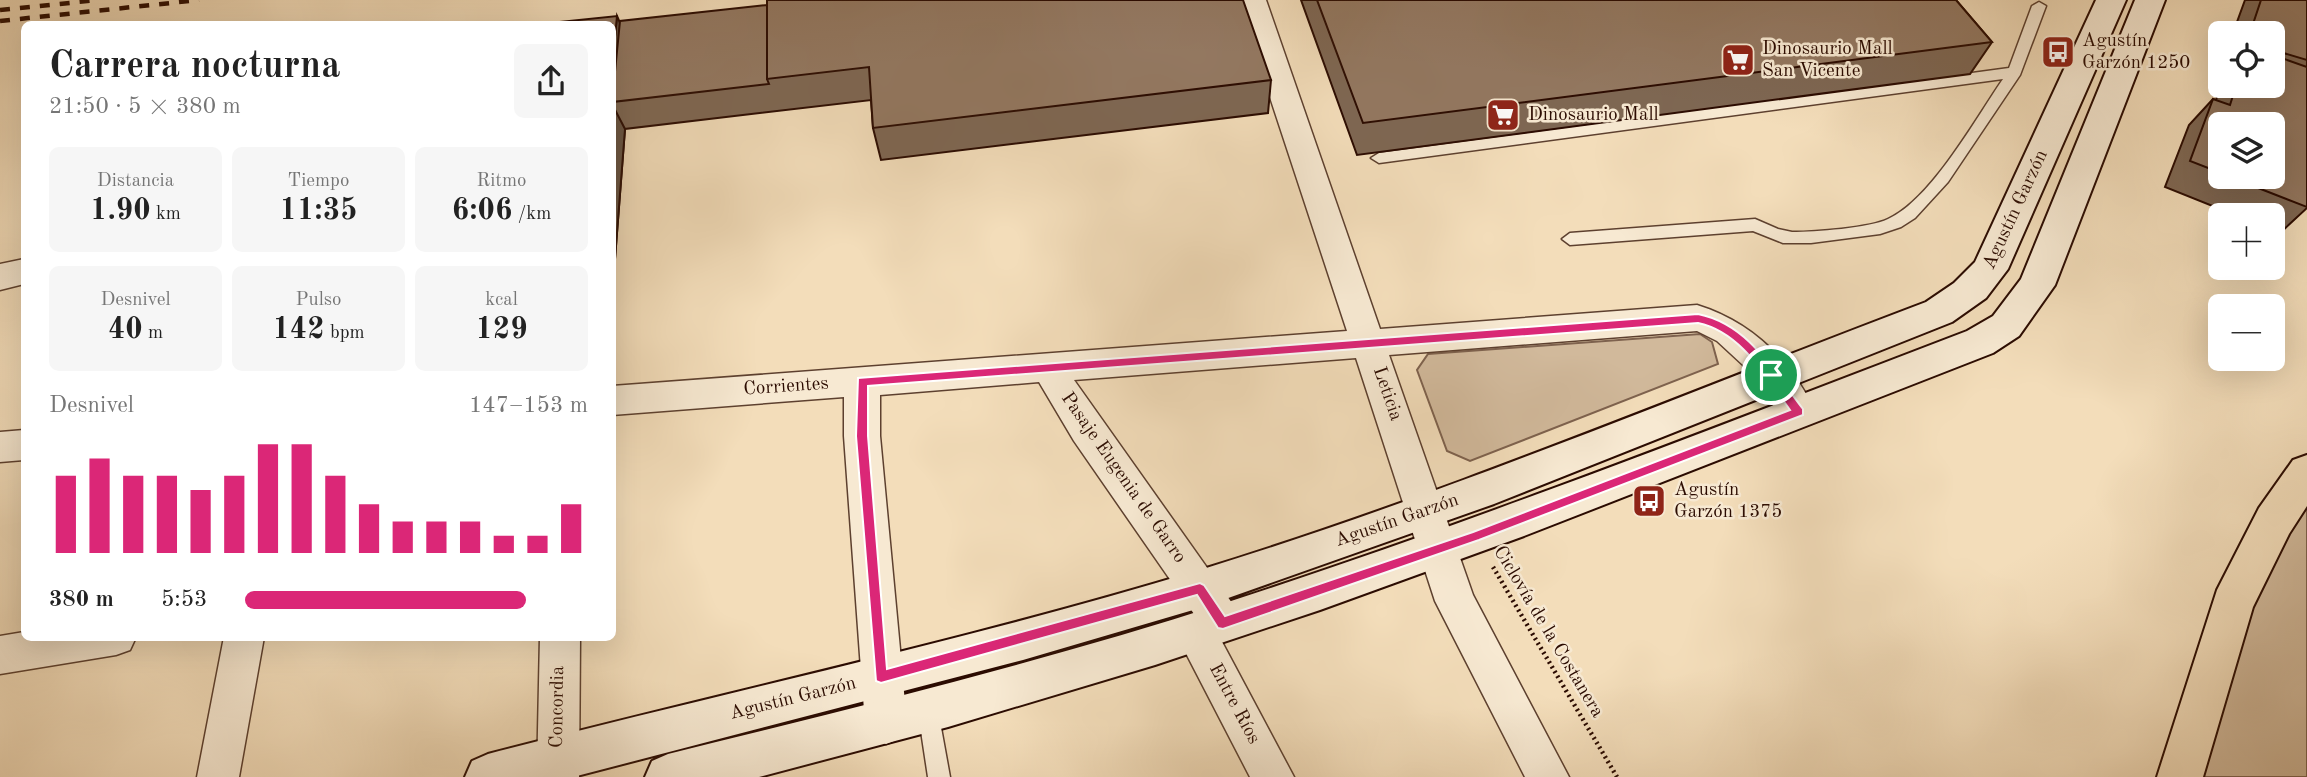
<!DOCTYPE html>
<html lang="es">
<meta charset="utf-8">
<style>
:root{--surface:#fff;--page:#f6f6f6;--text:#222;--muted:#767676;--accent:#db2777}
body{margin:0;font-family:"Old Standard TT",serif;background:var(--page);color:var(--text);height:100vh;display:flex;flex-direction:column;font-size:26px;white-space:nowrap}
*{box-sizing:border-box;margin:0}
p{font-size:23px;color:var(--muted)}
.icon{flex:none;width:38px;height:38px;fill:none;stroke:currentColor;stroke-width:2;stroke-linecap:round;stroke-linejoin:round}
.map{position:relative;flex:1;overflow:hidden}
.panel{position:absolute;left:21px;top:21px;width:595px;height:620px;display:flex;flex-direction:column;background:var(--surface);border-radius:10px;box-shadow:0 7px 28px #0002}
.panel>*{flex:none}
.fabs{position:absolute;left:2208px;top:21px;display:grid;gap:14px}
.fabs a{display:grid;place-items:center;width:77px;height:77px;border-radius:10px;background:var(--surface);box-shadow:0 7px 28px #0002;font-size:35px}
.pin{position:absolute;display:grid;place-items:center;width:60px;height:60px;color:#fff;margin:-30px;border:4px solid #fff;border-radius:50%;box-shadow:0 2px 7px #0007}
.round{display:grid;place-items:center;flex:none;width:74px;height:74px;border-radius:10px;background:var(--page)}
.summary{display:flex;align-items:center;justify-content:space-between;height:119px;padding:0 28px}
h1{font-size:38px;font-weight:600;line-height:52px}
.stats{display:grid;grid-template-columns:repeat(3,1fr);gap:10px;height:119px;padding:7px 28px}
.stats div{display:grid;align-content:center;border-radius:10px;background:var(--page);text-align:center}
.stats b{font-size:30px;font-weight:600}
.stats small{font-size:19px;font-weight:400}
.stats p{font-size:19px}
.chart{height:196px;padding:14px 28px}
.chart p{display:flex;justify-content:space-between}
.chart svg{width:100%;height:126px;margin-top:7px;stroke:var(--accent);stroke-width:6}
ul{padding:0 28px;list-style:none;font-size:23px}
li{display:grid;grid-template-columns:112px 84px 1fr;align-items:center;height:52px}
li i{height:18px;border-radius:9px;background:var(--accent)}
.map>svg:first-child{display:block}
</style>
<div class="map">
<svg width="2307" height="777" viewBox="0 0 2307 777">
<rect width="100%" height="100%" fill="#f3ddba"/>
<filter id="stains"><feTurbulence type="fractalNoise" baseFrequency=".00286" numOctaves="4"/><feColorMatrix values="0 0 0 0 .2 0 0 0 0 .09 0 0 0 0 .02 0 0 0 .5 -.17"/></filter>
<radialGradient id="worn" r=".72"><stop offset=".6" stop-color="#630" stop-opacity="0"/><stop offset="1" stop-color="#630" stop-opacity=".3"/></radialGradient>
<path fill="#d1b99b" stroke="#7e624e" stroke-width="2" d="M1700 334 1712 342 1718 364 1470 461 1447 451 1417 370 1428 354Z
M2307 472V777H2180Z"/>
<g fill="none" stroke-linecap="round" stroke-linejoin="round">
<defs>
<path id="lane" d="M2039 2 2046 6 2020 75 1948 182 1915 218 1901 227 1880 234 1811 243H1783L1753 231 1570 245 1562 239 1570 233 1755 219 1778 229 1792 232C1815 232 1869 228 1888 219 1931 200 1976 118 2003 79L1379 163 1371 158 1379 153 2009 68 2032 6Z
M928 701 935 704 938 711 950 777H928L918 711 921 704Z"/>
<path id="street" d="M1238 0H1266L1380 329 1697 305C1752 322 1790 360 1816 412L1811 422 1798 427 1785 422 1743 365 1717 341 1697 331 1389 355 1473 595 1569 777H1525L1435 601 1356 358 1074 380 1237 610 1243 623 1237 636 1221 640 1294 777H1250L1175 632 1181 619 1194 614 1074 441 1039 382 880 395V436L907 724 901 738 886 744 871 738 865 724 844 436V397L612 415V386L1347 331Z
M24 259V284L0 290V264Z
M24 430V460L0 462V432Z
M24 632V637H136L130 650 116 655 0 674V636Z
M224 637H264L239 777H197Z
M540 637H580L579 777H537Z"/>
<path id="secondary" d="M2096 0H2126L2008 269 1986 298 1952 322 1494 504 1200 608 1023 660 573 777H465L472 761 488 754C725 692 966 641 1200 570 1447 494 1685 393 1926 302L1954 283 1975 262Z
M2135 0H2165L2055 285 2019 336 1993 353 1524 536 1320 610 1155 665 948 727 759 777H645L652 761 668 754C855 708 1042 662 1225 603 1475 522 1721 425 1967 331L1993 316 2021 279Z"/>
<path id="primary" d="M2307 455V506L2289 534 2253 607 2203 777H2157L2217 590 2259 508 2293 460Z"/>
</defs>
<use href="#lane" stroke="#5d402f" stroke-width="3"/>
<use href="#street" stroke="#5d402f" stroke-width="3"/>
<use href="#secondary" stroke="#2b0b01" stroke-width="4"/>
<use href="#primary" stroke="#2b0b01" stroke-width="4"/>
<path stroke="#2b0b01" stroke-width="4.5" stroke-dasharray="2 3.5" stroke-linecap="butt" d="M1493 567 1617 777"/>
<use href="#lane" fill="#f7e9d2" fill-rule="evenodd"/>
<use href="#street" fill="#f7e9d2" fill-rule="evenodd"/>
<use href="#secondary" fill="#f7e9d2" fill-rule="evenodd"/>
<use href="#primary" fill="#f3ddba" fill-rule="evenodd"/>
<path stroke="#2b0b01" stroke-width="4.5" stroke-dasharray="10 10" stroke-linecap="butt" d="M0 10 98 0
M0 21 199 0"/>
</g>
<path fill="#7e6753" stroke="#2b0b01" stroke-width="2" fill-rule="evenodd" d="M1301 0H1956L1992 42 1970 74 1357 155Z
M2245 0H2307V208L2280 233 2273 230V215H2235L2165 187 2189 125 2213 99 2216 100 2221 84V86H2273V33H2233ZM2221 124 2273 177H2221Z
M620 21 1271 80 1268 113 881 160 873 128 871 100 625 129 614 272H612V24Z"/>
<path fill="#675444" stroke="#2b0b01" stroke-width="2" d="M617 16 631 48 612 102V68Z
M612 104 625 129 614 272 612 270Z"/>
<path fill="#937861" stroke="#2b0b01" stroke-width="2" d="M767 0H1243L1271 80 873 128 869 67 767 79Z
M1317 0H1956L1992 42 1363 123Z
M2261 0H2307V60L2273 50V33H2250Z
M767 5V79L769 84 612 102 620 21Z
M617 16 612 68V24H540Z
M2273 55 2307 67V207L2230 177H2273V124H2221V173L2190 161 2213 99 2230 105 2236 86H2273Z"/>
<path fill="#db2777" stroke="#fff" stroke-width="2" fill-rule="evenodd" d="M1698 314C1748 324 1773 370 1803 409V415L1479 540 1223 629 1218 628 1197 595 881 683 876 681 856 436 858 378ZM1698 323C1741 332 1765 376 1790 410L1473 532 1225 616 1204 585 1200 583 887 669 868 436V386Z"/>
<defs>
<symbol id="bus-square" viewBox="-11 -11 22 22"><rect x="-9" y="-9" width="18" height="18" rx="4" fill="#8f2418" stroke="#f7e9d2"/><path d="M-5-6H5V4H4V6H2V4H-2V6H-4V4H-5ZM-3.5-4V0h7V-4ZM-3.5 1.2v1.5H-2V1.2ZM2 1.2v1.5H3.5V1.2Z" fill="#fff"/></symbol>
<symbol id="supermarket-square" viewBox="-11 -11 22 22"><rect x="-9" y="-9" width="18" height="18" rx="4" fill="#8f2418" stroke="#f7e9d2"/><path d="M-6-5.5h2.5l.6 2H6L4.5 2H-2.5L-4.4-4H-6ZM-1.5 3.2a1.3 1.3 0 1 0 .1 0ZM3 3.2a1.3 1.3 0 1 0 .1 0Z" fill="#fff"/></symbol>
</defs>
<g fill-rule="evenodd">
<use href="#bus-square" x="2039" y="33" width="38" height="38"/>
<use href="#supermarket-square" x="1719" y="41" width="38" height="38"/>
<use href="#supermarket-square" x="1484" y="96" width="38" height="38"/>
<use href="#bus-square" x="1630" y="482" width="38" height="38"/>
</g>
<g text-anchor="middle" dominant-baseline="central" stroke-width="5" stroke-linejoin="round" paint-order="stroke">
<g font-size="19" fill="#2b0b01" stroke="#f7e9d2" text-anchor="start">
<text x="2082" y="41">Agustín<tspan x="2082" dy="22">Garzón 1250</tspan></text>
<text x="1762" y="49">Dinosaurio Mall<tspan x="1762" dy="22">San Vicente</tspan></text>
<text x="1528" y="115">Dinosaurio Mall</text>
<text x="1674" y="490">Agustín<tspan x="1674" dy="22">Garzón 1375</tspan></text>
</g>
<g font-size="19" fill="#2b0b01" stroke="#f7e9d2">
<text transform="translate(2016 210) rotate(-65)">Agustín Garzón</text>
<text transform="translate(786 387) rotate(-4)">Corrientes</text>
<text transform="translate(1387 394) rotate(71)">Leticia</text>
<text transform="translate(1123 478) rotate(55)">Pasaje Eugenia de Garro</text>
<text transform="translate(1397 521) rotate(-19)">Agustín Garzón</text>
<text transform="translate(1548 632) rotate(59)">Ciclovía de la Costanera</text>
<text transform="translate(793 699) rotate(-14)">Agustín Garzón</text>
<text transform="translate(1234 704) rotate(62)">Entre Ríos</text>
<text transform="translate(558 707) rotate(-89)">Concordia</text>
</g>
</g>
<rect width="100%" height="100%" filter="url(#stains)"/>
<rect width="100%" height="100%" fill="url(#worn)"/>
</svg>
<div class="fabs">
<a><svg class="icon" aria-label="locate" viewBox="0 0 24 24"><circle cx="12" cy="12" r="6"/><path d="M12 2v4M12 18v4M2 12h4M18 12h4"/></svg></a>
<a><svg class="icon" aria-label="layers" viewBox="0 0 24 24"><path d="M12 4l9 5-9 5-9-5zM3 14l9 5 9-5"/></svg></a>
<a>+</a>
<a>−</a>
</div>
<div class="pin" style="left:1771px;top:375px;background:#1e9e55"><svg class="icon" aria-label="arrive" viewBox="0 0 24 24"><path d="M6 21V4h12l-3 4 3 4H6"/></svg></div>
<section class="panel">
<div class="summary"><div><h1>Carrera nocturna</h1><p>21:50 · 5 × 380 m</p></div><a class="round"><svg class="icon" aria-label="share" viewBox="0 0 24 24"><path d="M12 15V3M7 8l5-5 5 5M5 13v7h14v-7"/></svg></a></div>
<div class="stats">
<div><p>Distancia</p><b>1.90<small> km</small></b></div>
<div><p>Tiempo</p><b>11:35</b></div>
<div><p>Ritmo</p><b>6:06<small> /km</small></b></div>
</div>
<div class="stats">
<div><p>Desnivel</p><b>40<small> m</small></b></div>
<div><p>Pulso</p><b>142<small> bpm</small></b></div>
<div><p>kcal</p><b>129</b></div>
</div>
<div class="chart"><p><span>Desnivel</span>147–153 m</p>
<svg viewBox="0 0 160 44" preserveAspectRatio="none"><path d="M5 44V17M15 44V11M25 44V17M35 44V17M45 44V22M55 44V17M65 44V6M75 44V6M85 44V17M95 44V27M105 44V33M115 44V33M125 44V33M135 44V38M145 44V38M155 44V27"/></svg>
</div>
<ul>
<li><b>380 m</b>5:53<i style="width:82%"></i></li>
</ul>
</section>
</div>
